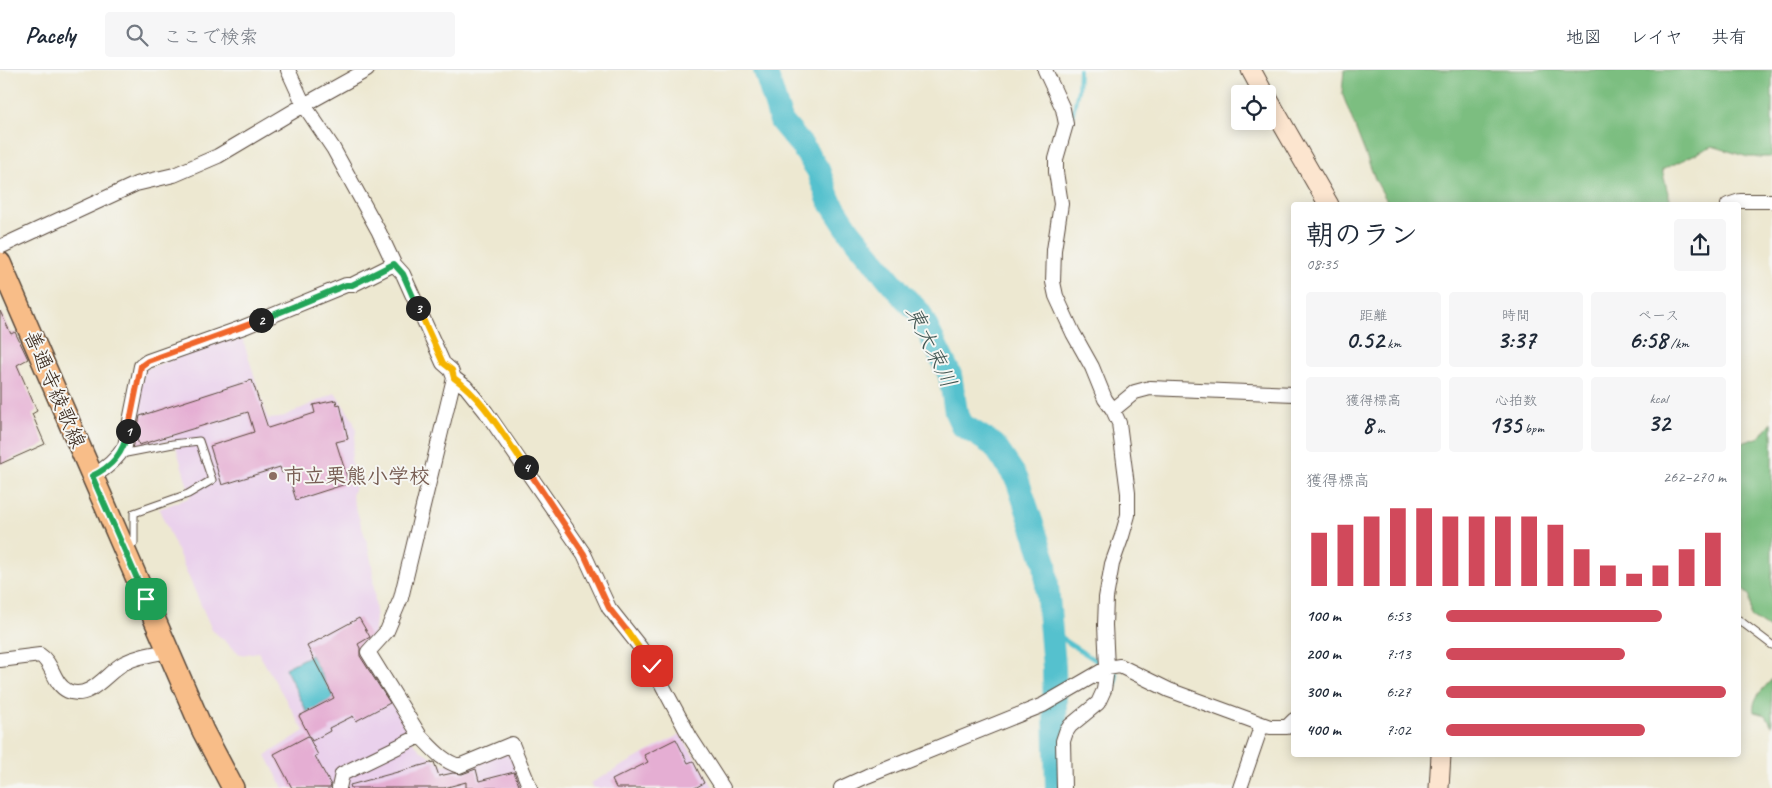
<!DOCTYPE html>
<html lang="ja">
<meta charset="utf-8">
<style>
:root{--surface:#fff;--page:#f6f6f7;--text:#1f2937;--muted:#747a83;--line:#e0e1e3;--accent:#d1495b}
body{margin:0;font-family:Caveat,"Klee One",sans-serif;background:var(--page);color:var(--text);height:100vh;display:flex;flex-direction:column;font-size:19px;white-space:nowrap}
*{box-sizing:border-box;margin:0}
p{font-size:16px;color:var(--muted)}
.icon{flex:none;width:28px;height:28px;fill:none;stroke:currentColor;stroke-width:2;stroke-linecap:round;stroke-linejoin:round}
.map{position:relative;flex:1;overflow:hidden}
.details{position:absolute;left:1291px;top:132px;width:450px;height:555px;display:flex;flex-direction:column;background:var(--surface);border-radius:5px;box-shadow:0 2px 12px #0003}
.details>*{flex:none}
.controls{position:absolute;left:1231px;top:15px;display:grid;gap:10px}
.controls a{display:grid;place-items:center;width:45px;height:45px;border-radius:5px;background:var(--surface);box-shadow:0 2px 12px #0003;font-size:25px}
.pin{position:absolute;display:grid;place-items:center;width:42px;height:42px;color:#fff;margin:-21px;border-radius:10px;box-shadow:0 2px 8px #0006}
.km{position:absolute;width:25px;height:25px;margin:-12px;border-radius:50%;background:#222;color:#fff;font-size:14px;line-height:25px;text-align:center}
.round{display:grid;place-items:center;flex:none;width:52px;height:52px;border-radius:5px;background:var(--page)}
.overview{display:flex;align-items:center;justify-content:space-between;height:85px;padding:0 15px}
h1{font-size:28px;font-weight:700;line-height:38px}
.figures{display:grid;grid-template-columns:repeat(3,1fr);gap:8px;height:85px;padding:5px 15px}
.figures div{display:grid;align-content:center;border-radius:5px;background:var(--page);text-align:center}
.figures b{font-size:25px;font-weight:700}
.figures small{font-size:14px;font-weight:400}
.figures p{font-size:14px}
.chart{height:140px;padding:10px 15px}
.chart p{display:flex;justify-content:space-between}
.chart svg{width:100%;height:90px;margin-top:5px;stroke:var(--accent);stroke-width:6}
ul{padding:0 15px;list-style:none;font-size:16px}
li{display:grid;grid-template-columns:80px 60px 1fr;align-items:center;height:38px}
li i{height:12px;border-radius:6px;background:var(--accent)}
header{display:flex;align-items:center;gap:30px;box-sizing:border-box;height:70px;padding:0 25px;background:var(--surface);border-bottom:1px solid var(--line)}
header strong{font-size:24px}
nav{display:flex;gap:28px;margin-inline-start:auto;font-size:18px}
.search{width:350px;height:45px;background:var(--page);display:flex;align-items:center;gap:12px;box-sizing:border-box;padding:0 18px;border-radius:5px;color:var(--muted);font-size:19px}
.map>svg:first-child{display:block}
</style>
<header>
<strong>Pacely</strong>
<div class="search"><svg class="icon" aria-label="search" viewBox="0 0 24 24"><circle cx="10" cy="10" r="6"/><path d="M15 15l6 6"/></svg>ここで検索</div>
<nav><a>地図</a><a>レイヤ</a><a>共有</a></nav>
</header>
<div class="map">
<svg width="1772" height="718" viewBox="0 0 1772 718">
<rect width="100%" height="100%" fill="#f6f6f2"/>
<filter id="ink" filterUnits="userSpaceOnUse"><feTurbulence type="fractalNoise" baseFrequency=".02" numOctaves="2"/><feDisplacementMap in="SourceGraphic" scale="10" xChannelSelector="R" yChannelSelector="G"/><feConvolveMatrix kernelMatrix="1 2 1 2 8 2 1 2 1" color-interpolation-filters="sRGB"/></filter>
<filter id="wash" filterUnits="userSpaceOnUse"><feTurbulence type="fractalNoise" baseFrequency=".0096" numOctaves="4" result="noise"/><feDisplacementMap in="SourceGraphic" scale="20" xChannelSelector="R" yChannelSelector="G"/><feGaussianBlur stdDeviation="1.12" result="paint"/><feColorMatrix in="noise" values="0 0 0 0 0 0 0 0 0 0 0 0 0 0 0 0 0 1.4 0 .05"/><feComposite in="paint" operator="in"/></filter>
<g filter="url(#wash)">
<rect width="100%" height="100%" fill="#ede8d1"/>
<path fill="#ead1ec" d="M233 266 243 270 268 349 280 348 335 323 353 350 356 361 351 389 354 403 355 416 352 426 368 476 372 495 376 543 373 570 362 576 413 672 420 680 445 695 503 680 513 685 526 718H283L266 685 304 661 258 582 241 585 212 560 159 439 191 427 174 370 137 378 132 361 144 300Z
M680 664 714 718H594L591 713Z"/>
<path fill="#7bbe80" stroke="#5b744f" d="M1344 0H1772V87H1748L1712 76 1662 100 1671 135H1389L1375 109 1342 23Z
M1772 352V561L1751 547 1750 526 1739 517V374L1760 367Z
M1772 609V656L1766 645 1754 642C1752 627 1763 620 1772 609Z"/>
<path fill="#55c1ce" stroke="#487676" d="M311 585 334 628 307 642 285 598Z"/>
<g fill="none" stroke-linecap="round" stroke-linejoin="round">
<path stroke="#55c1ce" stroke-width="4" d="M1071 52 1078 20 1079 0
M1050 555 1067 572 1098 592
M1105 632 1117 611 1116 603"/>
<path stroke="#55c1ce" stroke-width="24" d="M765 0 781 51 802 76 818 100 829 130 850 162 902 225 919 242 950 305 956 342 962 355 994 375 1017 409 1045 493 1054 597 1057 718"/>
</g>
<g id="blocks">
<path fill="#e5aed3" d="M0 241 11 264 15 262 28 289 17 295 37 341 32 344 45 374 0 394Z
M252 310 268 358 315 343 313 335 336 330 337 335 340 334 348 369 336 372 349 413 296 430 287 401 282 403 280 397 222 415 210 376 254 362 248 342 139 375 136 366 140 346Z
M359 548 370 567 358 574 360 578V586L390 633 356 651 353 646 329 658 330 661 312 671 299 646 334 628 307 576Z
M308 666 318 685 315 686 331 715 330 718H292L274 684Z
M676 669 688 693 693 691 704 713 695 718H616L612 710 648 692 644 685Z
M434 692 439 706 453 703 462 704 476 699 479 711 514 702 520 718H466V712L444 718H351L350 715Z"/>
</g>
</g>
<g filter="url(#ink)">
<use href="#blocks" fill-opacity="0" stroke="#564639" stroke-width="1"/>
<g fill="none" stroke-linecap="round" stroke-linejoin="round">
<defs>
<path id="lane" d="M121 384 173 374 199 371 212 410 188 424 134 443V473L126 477
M1739 550 1772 575"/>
<path id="street" d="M288 0 304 35 333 78 379 162 394 194 403 204 443 293 451 300 454 308 466 317 486 342 584 484 609 538 640 577 652 596 690 667 723 718
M1045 0 1063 39 1066 54 1056 89V102L1061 134 1054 180 1053 212 1056 226 1073 263 1092 297 1105 329 1113 340 1119 353 1128 423V445L1122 466 1112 494 1106 528 1105 555 1107 598 1104 620 1098 633 1070 656 1066 662 1063 671 1064 718
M1728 135 1740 131H1772
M0 177 136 114 174 105 218 86 304 35 367 0
M1113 340 1135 322 1150 318 1294 324
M92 406C105 400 118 388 125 376L141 296 148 291 244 257 346 215H352L394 194
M0 590 40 585C53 593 53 614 68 621 90 631 107 602 124 593 138 586 153 584 169 581
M420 666 368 582 387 561 401 528 454 308
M339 718 342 704 420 666C432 678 442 691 459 696L512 674 530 718
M841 718 867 706 1043 635 1107 598 1120 596 1169 620 1270 657H1287L1294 650
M1240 718 1262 654"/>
<path id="secondary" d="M1251 0 1264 24
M1268 29 1329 135
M1439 718 1441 685"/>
<path id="primary" d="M0 193 203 661 233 718"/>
</defs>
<use href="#lane" stroke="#564639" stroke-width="9"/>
<use href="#street" stroke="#564639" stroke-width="16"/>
<use href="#secondary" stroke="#564639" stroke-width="21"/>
<use href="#primary" stroke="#564639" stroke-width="24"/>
<use href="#lane" stroke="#fff" stroke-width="7"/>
<use href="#street" stroke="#fff" stroke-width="14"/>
<use href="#secondary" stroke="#fce5cf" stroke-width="19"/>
<use href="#primary" stroke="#f8bd88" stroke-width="21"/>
</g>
</g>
<g fill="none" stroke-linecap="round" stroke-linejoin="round" filter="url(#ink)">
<defs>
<path id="split-1" d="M128 361C123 383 113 396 92 406L146 529"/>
<path id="split-2" d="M128 361 141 296 148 291 261 250"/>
<path id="split-3" d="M261 250 346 215H352L394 194 403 204 418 238"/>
<path id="split-4" d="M418 238 443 293 452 300 454 308C483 328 505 368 526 397"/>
<path id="split-5" d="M526 397 584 484 609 538 628 562"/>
<path id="split-6" d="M628 562 652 596"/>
</defs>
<use href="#split-1" stroke="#fff" stroke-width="10"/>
<use href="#split-2" stroke="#fff" stroke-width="10"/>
<use href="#split-3" stroke="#fff" stroke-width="10"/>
<use href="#split-4" stroke="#fff" stroke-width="10"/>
<use href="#split-5" stroke="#fff" stroke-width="10"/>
<use href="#split-6" stroke="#fff" stroke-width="10"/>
<use href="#split-1" stroke="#22a559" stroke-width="6"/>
<use href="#split-2" stroke="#f0652b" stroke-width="6"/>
<use href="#split-3" stroke="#22a559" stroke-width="6"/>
<use href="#split-4" stroke="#f5b400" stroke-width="6"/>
<use href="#split-5" stroke="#f0652b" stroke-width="6"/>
<use href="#split-6" stroke="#f5b400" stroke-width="6"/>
</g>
<circle fill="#8d6e63" stroke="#f6f6f2" stroke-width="2" cx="273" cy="406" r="5"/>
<g text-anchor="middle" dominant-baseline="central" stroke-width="4" stroke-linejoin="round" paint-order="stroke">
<g font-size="21" fill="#3b2a1e" stroke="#f6f6f2">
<text transform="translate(55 319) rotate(67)">善通寺綾歌線</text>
</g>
<g font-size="21" font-weight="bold" fill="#785e54" stroke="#f6f6f2" text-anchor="start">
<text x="283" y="406">市立栗熊小学校</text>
</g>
<g font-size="22" font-style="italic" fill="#435753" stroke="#f6f6f2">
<text transform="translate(931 277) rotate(64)">東大束川</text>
</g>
</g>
</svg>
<div class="controls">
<a><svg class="icon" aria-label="locate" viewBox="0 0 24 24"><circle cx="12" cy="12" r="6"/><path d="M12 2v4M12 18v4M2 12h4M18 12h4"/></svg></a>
</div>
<div class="pin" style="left:146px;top:529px;background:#1e9e55"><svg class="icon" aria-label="arrive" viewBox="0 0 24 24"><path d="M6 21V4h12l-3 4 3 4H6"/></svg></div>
<div class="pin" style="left:652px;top:596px;background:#d93025"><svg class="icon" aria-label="check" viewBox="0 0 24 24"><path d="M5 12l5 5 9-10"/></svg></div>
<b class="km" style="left:128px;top:361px">1</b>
<b class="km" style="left:261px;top:250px">2</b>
<b class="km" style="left:418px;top:238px">3</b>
<b class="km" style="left:526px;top:397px">4</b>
<section class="details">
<div class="overview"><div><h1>朝のラン</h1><p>08:35</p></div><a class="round"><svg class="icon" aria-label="share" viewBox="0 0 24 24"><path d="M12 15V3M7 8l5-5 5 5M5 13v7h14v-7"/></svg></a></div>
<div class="figures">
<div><p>距離</p><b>0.52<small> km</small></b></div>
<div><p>時間</p><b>3:37</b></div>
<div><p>ペース</p><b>6:58<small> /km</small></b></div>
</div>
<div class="figures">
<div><p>獲得標高</p><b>8<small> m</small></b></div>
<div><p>心拍数</p><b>135<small> bpm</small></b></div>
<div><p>kcal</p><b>32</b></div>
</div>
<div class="chart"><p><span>獲得標高</span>262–270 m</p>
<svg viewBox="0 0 160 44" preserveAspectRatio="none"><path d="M5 44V18M15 44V14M25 44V10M35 44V6M45 44V6M55 44V10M65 44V10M75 44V10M85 44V10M95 44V14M105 44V26M115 44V34M125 44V38M135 44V34M145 44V26M155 44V18"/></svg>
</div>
<ul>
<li><b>100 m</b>6:53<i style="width:77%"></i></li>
<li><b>200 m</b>7:13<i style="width:64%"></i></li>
<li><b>300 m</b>6:27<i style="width:100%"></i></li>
<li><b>400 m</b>7:02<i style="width:71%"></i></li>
</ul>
</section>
</div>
